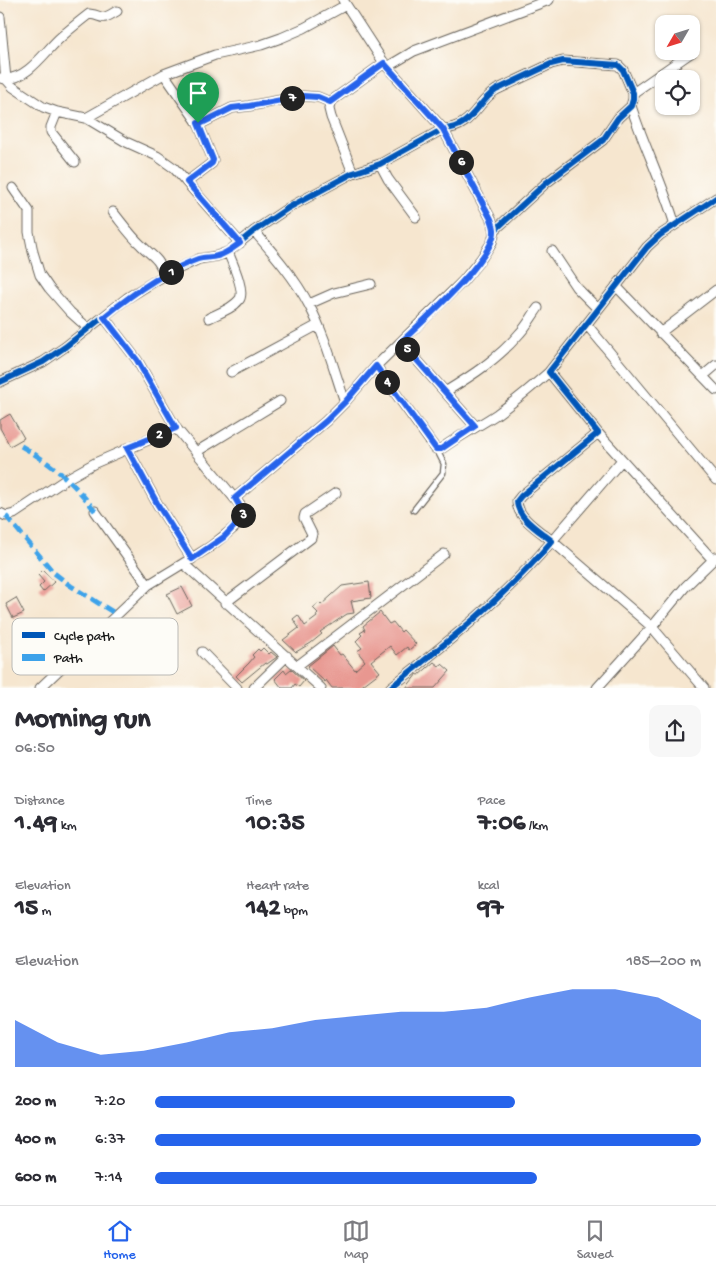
<!DOCTYPE html>
<meta charset="utf-8">
<style>
:root{--surface:#fff;--page:#f7f7f7;--text:#2b2b33;--muted:#7c7c81;--line:#e1e1e2;--accent:#2563eb}
body{margin:0;font-family:"Gochi Hand",sans-serif;background:var(--page);color:var(--text);height:100vh;display:flex;flex-direction:column;font-size:19px;white-space:nowrap}
*{box-sizing:border-box;margin:0}
p{font-size:16px;color:var(--muted)}
.icon{flex:none;width:28px;height:28px;fill:none;stroke:currentColor;stroke-width:2;stroke-linecap:round;stroke-linejoin:round}
.map{position:relative;height:688px;overflow:hidden}
.panel{display:flex;flex-direction:column;background:var(--surface);flex:1}
.panel>*{flex:none}
.needle{width:32px;rotate:231deg}
.fabs{position:absolute;left:655px;top:15px;display:grid;gap:10px}
.fabs a{display:grid;place-items:center;width:45px;height:45px;border-radius:10px;background:var(--surface);box-shadow:0 1px 4px #0004;font-size:25px}
.pin{position:absolute;display:grid;place-items:center;width:42px;height:42px;color:#fff;margin:-51px -21px;border-radius:50% 50% 50% 0;rotate:-45deg;box-shadow:0 0 5px #0007}
.pin .icon{rotate:45deg}
.km{position:absolute;width:25px;height:25px;margin:-12px;border-radius:50%;background:#222;color:#fff;font-size:14px;line-height:25px;text-align:center}
.round{display:grid;place-items:center;flex:none;width:52px;height:52px;border-radius:10px;background:var(--page)}
.head{display:flex;align-items:center;justify-content:space-between;height:85px;padding:0 15px}
h1{font-size:28px;font-weight:700;line-height:38px}
.figures{display:grid;grid-template-columns:repeat(3,1fr);gap:8px;height:85px;padding:5px 15px}
.figures div{display:grid;align-content:center}
.figures b{font-size:25px;font-weight:700}
.figures small{font-size:14px;font-weight:400}
.figures p{font-size:14px}
.chart{height:140px;padding:10px 15px}
.chart p{display:flex;justify-content:space-between}
.chart svg{width:100%;height:90px;margin-top:5px;fill:var(--accent);opacity:.7}
ul{padding:0 15px;list-style:none;font-size:16px}
li{display:grid;grid-template-columns:80px 60px 1fr;align-items:center;height:38px}
li i{height:12px;border-radius:6px;background:var(--accent)}
.dock{display:flex;justify-content:space-around;align-items:center;height:70px;border-top:1px solid var(--line);background:var(--surface);font-size:14px;color:var(--muted)}
.dock a{display:grid;justify-items:center;gap:2px}
.dock .current{color:var(--accent)}
.map>svg:first-child{display:block}
</style>
<div class="map">
<svg width="716" height="688" viewBox="0 0 716 688">
<rect width="100%" height="100%" fill="#fdfcf7"/>
<filter id="ink" filterUnits="userSpaceOnUse"><feTurbulence type="fractalNoise" baseFrequency=".02" numOctaves="2"/><feDisplacementMap in="SourceGraphic" scale="10" xChannelSelector="R" yChannelSelector="G"/><feConvolveMatrix kernelMatrix="1 2 1 2 8 2 1 2 1" color-interpolation-filters="sRGB"/></filter>
<filter id="wash" filterUnits="userSpaceOnUse"><feTurbulence type="fractalNoise" baseFrequency=".0096" numOctaves="4" result="noise"/><feDisplacementMap in="SourceGraphic" scale="20" xChannelSelector="R" yChannelSelector="G"/><feGaussianBlur stdDeviation="1.12" result="paint"/><feColorMatrix in="noise" values="0 0 0 0 0 0 0 0 0 0 0 0 0 0 0 0 0 1.4 0 .05"/><feComposite in="paint" operator="in"/></filter>
<g filter="url(#wash)">
<rect width="100%" height="100%" fill="#f6e6cf"/>
<g id="blocks">
<path fill="#e89790" d="M10 414 24 438 10 446 0 428V420Z
M43 570 54 582 43 592 39 587 44 582 38 575Z
M369 582 371 598 351 601 354 613 347 614 320 632 322 634 311 643 296 652 283 640 299 628 293 619 298 615 305 626 317 617 316 615 318 613 313 608 319 603 321 605 342 586Z
M182 587 192 606 177 614 167 594Z
M16 598 24 613 13 618 6 604Z
M380 612 389 624 393 622 401 632 403 630 416 644 409 650 407 647 397 655 390 646 371 661 380 672 359 688H332L326 680 325 682 308 666 333 646 340 655 342 654 355 670 365 661 357 651 362 648 356 641 362 635 360 633 365 630 363 626Z
M263 648 269 654 271 652 277 657 267 664 265 663 242 682 236 676 249 663 254 657 252 655 258 649 260 651Z
M434 662 439 666 442 664 450 671 435 688H406L417 674 419 675Z
M291 669 304 681 299 687 295 684 292 688H282L275 679 284 670 286 673Z"/>
</g>
</g>
<g filter="url(#ink)">
<use href="#blocks" fill-opacity="0" stroke="#68635b" stroke-width="1"/>
<g fill="none" stroke-linecap="round" stroke-linejoin="round">
<defs>
<path id="service" d="M414 510 443 473 444 464 437 450"/>
<path id="minor" d="M0 17 6 79C29 78 45 51 61 37 70 29 80 21 89 14 106 16 98 22 117 11
M387 67 414 51 549 0
M164 74 198 123H202L232 108 249 106 303 96 318 97 330 102
M0 78 6 79 13 87 43 107 57 112 86 118 126 142 157 156 174 168 240 243
M633 93 692 52
M631 106C644 146 663 184 675 225
M57 112 51 127V132L75 162
M86 118 164 74 215 55 261 45 281 38 304 28 346 5
M380 164 388 179 416 217
M353 173 331 117 329 109 330 102 384 63
M187 182 212 163 213 160 198 123
M13 188 29 211V232L33 252 40 275 49 288 70 312 89 329
M113 212C122 223 130 235 141 245 154 258 157 256 165 275
M254 231C274 254 295 278 309 305 325 335 334 370 345 402
M552 251 576 287 598 309
M616 286 716 390
M309 304 334 293 371 284
M209 318C219 313 232 309 239 300 246 292 232 262 228 252
M587 325 716 480
M660 333 716 290
M401 342 475 426
M376 366 432 444 436 449H441C459 436 479 426 497 414 515 401 532 387 549 372
M231 372 318 325
M703 376 716 365
M0 382 43 362 65 347 127 298 165 275 199 259 217 256 228 252 254 231 288 208 353 173 380 164 443 129C472 128 476 103 496 90L551 64 563 61 618 65 623 70 633 93V99L631 106 618 118 603 140 546 183 495 230
M445 392C473 375 499 358 520 333 527 326 532 316 538 308
M598 433 713 560
M127 448 158 505 192 559
M196 452 280 401
M622 460 552 541 652 627 704 688
M235 498 326 421 345 402 376 366 463 281 481 259 492 242 495 230 491 219 443 129 384 63 343 0
M95 511 148 585
M0 513 6 516 14 514 68 478 95 463 176 428
M184 564 321 688
M225 603 311 538 312 534 304 518 305 514 336 493
M202 652 237 688
M297 666 444 554
M40 688 148 585 210 547 235 527 243 517V512L240 505 176 428 137 360 104 317
M254 688 287 656
M390 688C448 642 504 598 552 541 540 531 517 518 517 501L521 496 598 433 549 372 647 247 660 235 716 198
M597 688 652 627 685 587 716 557"/>
</defs>
<use href="#service" stroke="#68635b" stroke-width="7"/>
<use href="#minor" stroke="#68635b" stroke-width="11"/>
<use href="#service" stroke="#fff" stroke-width="4.5"/>
<use href="#minor" stroke="#fff" stroke-width="9"/>
<path stroke="#3da2ea" stroke-width="5" stroke-dasharray="10 5" stroke-linecap="butt" d="M21 446C51 463 75 483 95 511
M6 516 54 573 71 586 116 614"/>
<defs>
<path id="cycleway" d="M0 382 43 362 65 347 127 298 165 275 199 259 217 256 228 252 254 231 288 208 353 173 380 164 443 129C472 128 476 103 496 90L551 64 563 61 618 65 623 70 633 93V99L631 106 618 118 603 140 546 183 495 230
M390 688C448 642 504 598 552 541 540 531 517 518 517 501L521 496 598 433 549 372 647 247 660 235 716 198"/>
</defs>
<use href="#cycleway" stroke="#fdfcf7" stroke-width="9"/>
<use href="#cycleway" stroke="#0057b8" stroke-width="6"/>
</g>
</g>
<g fill="none" stroke-linecap="round" stroke-linejoin="round" filter="url(#ink)">
<defs>
<path id="route" d="M384 63 443 129 491 219C492 222 494 227 494 230 496 257 421 323 401 342L475 426 441 449H436L376 366 345 402 326 421 235 498 243 512V517L224 537 192 559 158 505 127 448 176 428 137 360 104 317C132 294 164 271 198 259 204 257 211 258 217 256 226 254 233 248 240 243L187 182 212 163 213 160 198 123H202L232 108 249 106 303 96 318 97 330 102Z"/>
</defs>
<use href="#route" stroke="#fff" stroke-width="10"/>
<use href="#route" stroke="#2563eb" stroke-width="6"/>
</g>
<rect x="12" y="618" width="166" height="57" rx="8" fill="#fdfcf7" stroke="#bab9b5" stroke-width="1"/>
<rect x="22" y="632" width="23" height="6" fill="#0057b8"/>
<rect x="22" y="654" width="23" height="7" fill="#3da2ea"/>
<g font-size="14" fill="#1c1c1c">
<text x="54" y="640">Cycle path</text>
<text x="54" y="662">Path</text>
</g>
</svg>
<div class="fabs">
<a><svg class="needle" viewBox="-14 -14 28 28"><path d="M0-13l5 13h-10z" fill="#e53935"/><path d="M0 13l5-13h-10z" fill="#7c7c81"/></svg></a>
<a><svg class="icon" aria-label="locate" viewBox="0 0 24 24"><circle cx="12" cy="12" r="6"/><path d="M12 2v4M12 18v4M2 12h4M18 12h4"/></svg></a>
</div>
<div class="pin" style="left:198px;top:123px;background:#1e9e55"><svg class="icon" aria-label="arrive" viewBox="0 0 24 24"><path d="M6 21V4h12l-3 4 3 4H6"/></svg></div>
<b class="km" style="left:171px;top:272px">1</b>
<b class="km" style="left:159px;top:435px">2</b>
<b class="km" style="left:243px;top:515px">3</b>
<b class="km" style="left:387px;top:382px">4</b>
<b class="km" style="left:407px;top:349px">5</b>
<b class="km" style="left:461px;top:162px">6</b>
<b class="km" style="left:292px;top:98px">7</b>
</div>
<section class="panel">
<div class="head"><div><h1>Morning run</h1><p>06:50</p></div><a class="round"><svg class="icon" aria-label="share" viewBox="0 0 24 24"><path d="M12 15V3M7 8l5-5 5 5M5 13v7h14v-7"/></svg></a></div>
<div class="figures">
<div><p>Distance</p><b>1.49<small> km</small></b></div>
<div><p>Time</p><b>10:35</b></div>
<div><p>Pace</p><b>7:06<small> /km</small></b></div>
</div>
<div class="figures">
<div><p>Elevation</p><b>15<small> m</small></b></div>
<div><p>Heart rate</p><b>142<small> bpm</small></b></div>
<div><p>kcal</p><b>97</b></div>
</div>
<div class="chart"><p><span>Elevation</span>185–200 m</p>
<svg viewBox="0 0 160 44" preserveAspectRatio="none"><path d="M0 44V21L10 32L20 38L30 36L40 32L50 27L60 25L70 21L80 19L90 17L100 17L110 15L120 10L130 6L140 6L150 10L160 21V44z"/></svg>
</div>
<ul>
<li><b>200 m</b>7:20<i style="width:66%"></i></li>
<li><b>400 m</b>6:37<i style="width:100%"></i></li>
<li><b>600 m</b>7:14<i style="width:70%"></i></li>
</ul>
</section>
<nav class="dock">
<a class="current"><svg class="icon" aria-label="home" viewBox="0 0 24 24"><path d="M3 11l9-7 9 7M6 9v11h12V9"/></svg>Home</a>
<a><svg class="icon" aria-label="map" viewBox="0 0 24 24"><path d="M3 6l6-2 6 2 6-2v14l-6 2-6-2-6 2zM9 4v14M15 6v14"/></svg>Map</a>
<a><svg class="icon" aria-label="saved" viewBox="0 0 24 24"><path d="M7 4h10v16l-5-4-5 4z"/></svg>Saved</a>
</nav>
